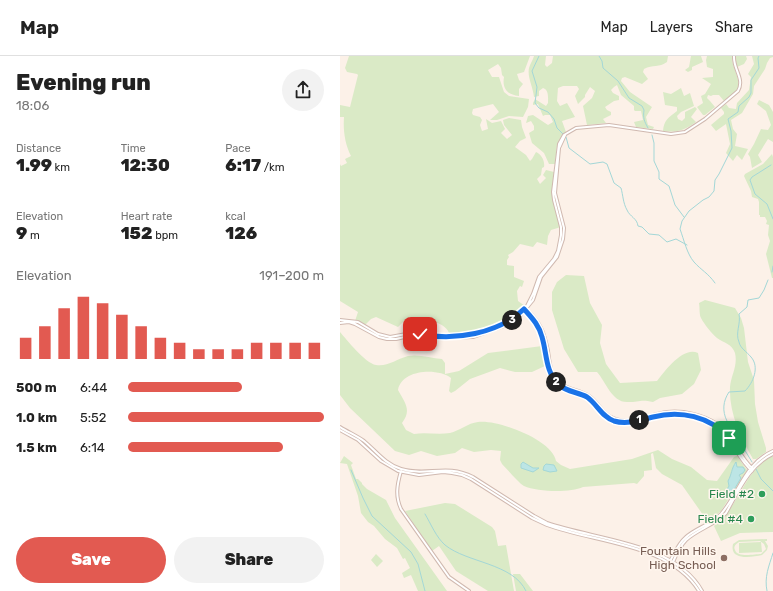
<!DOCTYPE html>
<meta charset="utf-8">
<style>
:root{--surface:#fff;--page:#f2f2f2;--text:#222;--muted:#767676;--line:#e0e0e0;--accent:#e25a51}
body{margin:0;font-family:Rubik,sans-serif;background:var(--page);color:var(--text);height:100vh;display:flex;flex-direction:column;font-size:15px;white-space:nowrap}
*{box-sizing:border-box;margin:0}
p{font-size:13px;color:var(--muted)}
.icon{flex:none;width:22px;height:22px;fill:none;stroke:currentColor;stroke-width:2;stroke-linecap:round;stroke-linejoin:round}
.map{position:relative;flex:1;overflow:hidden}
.side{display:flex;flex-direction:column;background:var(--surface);width:340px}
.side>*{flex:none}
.pin{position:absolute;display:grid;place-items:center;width:34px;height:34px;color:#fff;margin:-17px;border-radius:8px;box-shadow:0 2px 6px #0006}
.km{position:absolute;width:20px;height:20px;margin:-10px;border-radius:50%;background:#222;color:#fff;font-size:11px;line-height:20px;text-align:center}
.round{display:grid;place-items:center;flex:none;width:42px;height:42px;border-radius:21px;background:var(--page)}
.head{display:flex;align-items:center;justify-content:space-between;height:68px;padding:0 16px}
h1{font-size:22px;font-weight:800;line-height:30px}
.figures{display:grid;grid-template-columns:repeat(3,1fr);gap:6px;height:68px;padding:4px 16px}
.figures div{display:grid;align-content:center}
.figures b{font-size:17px;font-weight:800}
.figures small{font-size:11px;font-weight:400}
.figures p{font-size:11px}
.chart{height:112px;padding:8px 16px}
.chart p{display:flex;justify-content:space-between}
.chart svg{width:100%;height:72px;margin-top:4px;stroke:var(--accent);stroke-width:6}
.button{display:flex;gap:8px;margin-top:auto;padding:8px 16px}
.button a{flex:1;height:46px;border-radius:24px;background:var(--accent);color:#fff;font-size:16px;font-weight:800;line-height:46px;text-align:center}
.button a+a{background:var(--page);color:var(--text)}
ul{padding:0 16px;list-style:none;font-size:13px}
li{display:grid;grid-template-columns:64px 48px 1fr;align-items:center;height:30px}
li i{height:10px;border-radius:5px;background:var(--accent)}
header{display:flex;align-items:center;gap:24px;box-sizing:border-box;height:56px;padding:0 20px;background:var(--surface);border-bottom:1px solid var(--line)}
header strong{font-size:19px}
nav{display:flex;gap:22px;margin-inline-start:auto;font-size:14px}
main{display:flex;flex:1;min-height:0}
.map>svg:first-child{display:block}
</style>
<header>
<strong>Map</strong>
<nav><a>Map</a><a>Layers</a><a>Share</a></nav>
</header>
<main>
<section class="side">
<div class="head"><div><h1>Evening run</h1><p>18:06</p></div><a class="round"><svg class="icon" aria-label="share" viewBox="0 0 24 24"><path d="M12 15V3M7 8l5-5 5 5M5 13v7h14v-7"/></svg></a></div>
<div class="figures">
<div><p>Distance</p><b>1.99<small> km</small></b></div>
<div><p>Time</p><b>12:30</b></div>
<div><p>Pace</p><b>6:17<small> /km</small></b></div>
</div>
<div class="figures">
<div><p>Elevation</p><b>9<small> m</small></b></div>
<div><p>Heart rate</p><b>152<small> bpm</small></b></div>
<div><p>kcal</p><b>126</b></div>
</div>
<div class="chart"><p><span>Elevation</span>191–200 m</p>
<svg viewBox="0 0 160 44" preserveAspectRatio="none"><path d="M5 44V31M15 44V24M25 44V13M35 44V6M45 44V10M55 44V17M65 44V24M75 44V31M85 44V34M95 44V38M105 44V38M115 44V38M125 44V34M135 44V34M145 44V34M155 44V34"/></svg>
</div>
<ul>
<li><b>500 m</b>6:44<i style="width:58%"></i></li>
<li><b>1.0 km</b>5:52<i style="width:100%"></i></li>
<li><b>1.5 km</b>6:14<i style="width:79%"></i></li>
</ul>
<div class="button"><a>Save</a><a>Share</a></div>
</section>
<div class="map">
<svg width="433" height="535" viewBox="0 0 433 535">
<rect width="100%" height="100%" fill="#fcf1e8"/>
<path fill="#daeac6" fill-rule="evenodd" d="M9 0H190L184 16 177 18 179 24 183 28 179 33V40C167 39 162 32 164 21L162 19 161 12 158 8 148 14 152 21H159L164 36 169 40 189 43 188 51 183 61 169 60 157 64H150L159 56 153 48 133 53 132 57 133 59 140 61 142 64 140 69 142 75 148 73 146 63 152 67 161 65 165 73 161 77 167 83 172 79 164 69 163 64 169 62 181 64 182 71 186 82 180 85 175 91 186 99 190 105 192 103 196 96C202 99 205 105 204 111L202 112 201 119 197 123 200 128 206 122 203 119 206 114 214 116 212 140 221 171 211 174 208 180 207 189 197 186 193 191 180 188 173 196 168 199 169 201 167 204V209L174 210V221L184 225 182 231 180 230 177 235 178 245 185 250 174 262 131 278 110 280C107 265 85 263 73 266L70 261 64 265 58 271 36 261 31 263 25 269 15 265 18 256 0 245V108L1 110 7 107 5 103 11 100C5 88 3 75 4 61H0V49L10 51 18 19 17 18 7 16 5 12Z
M194 0H206L205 9 207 11 212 7 213 0H328L327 6C319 12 313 8 304 13L303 16 308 23 302 28 285 21 282 22 281 25 290 36 312 51 306 61 308 69 314 71 313 73 296 71 294 66 303 64 301 55H295L294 54V50L281 39 277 29 274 31 271 34 273 37 279 40V44L274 45 265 51 267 54 271 56V59L263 63 266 67 247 69 243 50 252 42 255 35 250 31 245 39V41L238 48 235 40 239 33 237 30H223L218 32 217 45 220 50 227 47 235 61 222 65 226 76 217 89 215 108H209L204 97 192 87 189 77 194 74V70L191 65 186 67 188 60 193 59 208 69 213 66 210 59H205L203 60 198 48 193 49V47L195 43 206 50 208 47C208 41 209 34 203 32L199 35V40L194 41C193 31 187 21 189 12 190 8 193 4 194 0Z
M351 0H361L363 6 352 11V14L348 16 345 14 349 11Z
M367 0H392C391 11 403 26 397 35 394 39 388 42 384 45L379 39H373L371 40 368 39 367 42 370 45 375 51 365 59H363L357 51 363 47 361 40 365 38 371 28 362 22 373 21V13L367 11 366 4Z
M395 0H406L407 3 404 8 397 11Z
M412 0H433V1L430 2 427 7 425 13 414 30 413 38 402 57 391 64 393 73 397 78 395 90 408 93 402 104 397 99 393 105 386 97 390 88 386 68 376 75 371 69 384 58V56L381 52 386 48 389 52 396 53 397 47 409 34 411 21 408 18 414 8Z
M341 32 344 40 350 37 354 50 341 56 337 60 338 63 342 65 345 62V56L355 51 357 53 351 61 356 66C345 74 337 77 323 75 324 64 328 62 337 55V51L325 49 323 36 331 38Z
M419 44 429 49 433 56V86L428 83 418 99 422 106 412 112 410 101 408 98 414 88 421 73 428 74 431 69 426 55 417 48Z
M432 98 433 101V222H432L426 198 430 185 428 179 429 169 426 168 427 165 425 161H420V159H419V146L418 143 412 141 411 135 404 120 405 118 423 108Z
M226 219 244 220 250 247 262 269 260 287 266 308 280 327 317 325C325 315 343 290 358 297L361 314 354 328 342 338 320 342 313 346C301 343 299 346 288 346 272 347 266 326 257 316H238L224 293 212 254V236L217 226Z
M365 244 395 252 401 262 404 272 408 306 414 324 415 348 418 366 426 392V396L416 403H413C400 380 389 357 390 331 391 319 398 310 395 297 392 288 384 287 377 282 372 278 364 268 361 262 359 258 360 252 359 247Z
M0 276C7 284 25 307 36 309 47 311 57 303 68 300 79 298 91 302 102 303L105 307V318L119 315 148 297 202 290 207 309 192 316H175L160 312 130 323 115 335 111 337 109 335 111 322C98 312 62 313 58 334 65 347 72 354 62 367L66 374 74 378C86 376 97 379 110 377 119 375 128 367 138 366 157 363 213 384 216 405L221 409 230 413 292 403 318 394 332 403 351 411 367 424 377 425 394 401 397 400 407 414 381 455 368 466 342 429 322 418 316 412 313 397 311 398 312 414 304 415V420L297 428 294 427 243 431C230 437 198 436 184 430 179 427 167 413 162 408L160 404 161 395 151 394 134 396 122 392 115 397 97 400 81 395 69 399 55 395 10 352 0 339Z
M4 400 13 407 11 409 16 423H18L22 427V428L27 433 46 444 55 462 107 535H78L71 519 64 522 62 517 70 512 65 502 63 503 57 492 45 483 34 470 28 466 21 457 18 440 7 408 0 407Z
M433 400V476L400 477 381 485 374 470C400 451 403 414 433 400Z
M105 447 115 448 152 471 155 475 158 490 166 489 174 535H148L116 515 99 490 92 495 65 455Z
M427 483V485H425L428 490 427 494 422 499C412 501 389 505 393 488L399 484ZM399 486 420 485 424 488 426 493 421 498C415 498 397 502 395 494 393 490 396 488 399 486Z
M421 486 422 496 399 497V487Z
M36 498 43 505 37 511 31 504Z
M173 518H180L193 535H176Z"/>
<path fill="#bce5e5" stroke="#a3d7d7" d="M183 406 193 412H199L193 416 181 412V408Z
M396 406 397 411H403L405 414 403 417 399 419 401 422C398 426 394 436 389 438L386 435 389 430 388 425C392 418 391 413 396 406Z
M206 408 214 409 217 415 210 416 203 414 204 410Z"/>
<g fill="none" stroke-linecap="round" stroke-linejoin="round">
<path stroke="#a3d7d7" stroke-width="1" d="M199 0 192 15 197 31 195 47 199 52 208 56 214 63 217 72 226 81 229 92 250 108 263 106 267 108 274 127 281 132C283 139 283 147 287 154 290 161 297 162 298 170L302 171 309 178 319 179 327 186 336 183 347 189
M259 0 262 5 263 12 278 25 289 42 302 50 304 54C303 62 304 65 308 72
M312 79 314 87V105L319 116V123L329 130 335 149 344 161
M431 109 412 121 410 124 415 138 427 148 433 163
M432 216 433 210
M375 227C368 217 361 214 354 206 347 198 344 184 340 173L342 165 349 155 363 144 369 141 374 135 375 124 379 118 392 92 391 75 388 63 398 56 399 50 409 41 411 37V24L419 12 418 2 419 0
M412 406 387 365C382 355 383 345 389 336L405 335C413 327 420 311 411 301 407 296 400 292 399 286 395 277 401 268 399 258L407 251 408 244 419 242 424 234 428 224
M416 413 421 423 433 435
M11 414 23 442 32 460 71 496 78 508 85 535
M85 458C91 468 96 481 105 489 127 507 173 507 186 535
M427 535C424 521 429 510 433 497"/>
<defs>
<path id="minor" d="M186 253C201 267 204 276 208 295 209 303 210 312 213 319 221 334 237 332 249 340 258 346 262 357 271 361 289 371 309 358 327 356 343 354 364 359 377 368 394 380 398 400 413 413
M185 254C192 262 198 268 202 279 208 296 204 317 220 330 227 336 237 336 245 340 259 348 263 365 281 367 291 368 301 364 311 361 332 356 354 357 373 368 392 380 396 401 412 415
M0 264 18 266 38 278 50 281 72 277 97 280 132 279 172 263 187 250 193 238 199 221 214 203 218 195 221 179V171L214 144 213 136 219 88 224 79 236 72 269 69 331 78 345 76 365 63 398 35C405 23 393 13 394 0
M0 267 9 266 15 268 39 281 47 283H56L73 279 103 282 133 281 169 268 179 261 193 244 201 221 217 201 223 183 224 172 215 137 219 92 225 79
M0 371C8 376 17 380 24 385 36 395 45 408 61 413 87 421 106 407 133 421L194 460 207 467C255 484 335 486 362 535
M0 374 18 384 41 405 58 415 79 419 103 416 112 417 122 419 131 423 192 462 207 469C255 487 329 487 359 535
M61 415C57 429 55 440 61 453L109 521 129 535
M330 505C335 497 338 488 345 482 355 472 371 469 381 458 400 436 404 408 433 395
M333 506C336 499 340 490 346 484 358 473 373 470 386 457 398 436 409 409 433 398"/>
</defs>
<use href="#minor" stroke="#d0b9b0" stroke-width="4"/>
<use href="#minor" stroke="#fff" stroke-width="2"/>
</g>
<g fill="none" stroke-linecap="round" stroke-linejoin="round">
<defs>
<path id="route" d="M80 278C114 285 158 278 184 253 192 262 199 269 202 281 207 297 205 316 219 329 227 336 238 336 247 341 257 348 262 361 274 365 287 369 301 364 313 361 340 354 370 360 389 382"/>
</defs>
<use href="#route" stroke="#fff" stroke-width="8"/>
<use href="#route" stroke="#1a73e8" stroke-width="5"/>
</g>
<g fill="#2e9e5b" stroke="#fff6ee" stroke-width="1.5">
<circle cx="422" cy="438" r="4"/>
<circle cx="411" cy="463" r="4"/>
</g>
<circle fill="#8d6e63" stroke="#fff6ee" stroke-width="1.5" cx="384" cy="502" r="4"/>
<g text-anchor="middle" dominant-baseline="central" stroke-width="3" stroke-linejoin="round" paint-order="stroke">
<g font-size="12" fill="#27864d" stroke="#fff6ee" text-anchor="end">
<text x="414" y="438">Field #2</text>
<text x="403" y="463">Field #4</text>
</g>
<g font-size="12" fill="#785e54" stroke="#fff6ee" text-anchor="end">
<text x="376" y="495">Fountain Hills<tspan x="376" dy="14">High School</tspan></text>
</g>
</g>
</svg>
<div class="pin" style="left:389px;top:382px;background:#1e9e55"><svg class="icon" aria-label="arrive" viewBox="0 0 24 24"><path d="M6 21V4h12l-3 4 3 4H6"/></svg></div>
<div class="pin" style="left:80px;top:278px;background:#d93025"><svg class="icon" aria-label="check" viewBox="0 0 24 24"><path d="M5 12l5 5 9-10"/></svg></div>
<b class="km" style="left:299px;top:364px">1</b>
<b class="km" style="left:216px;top:326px">2</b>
<b class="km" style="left:172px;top:264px">3</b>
</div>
</main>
